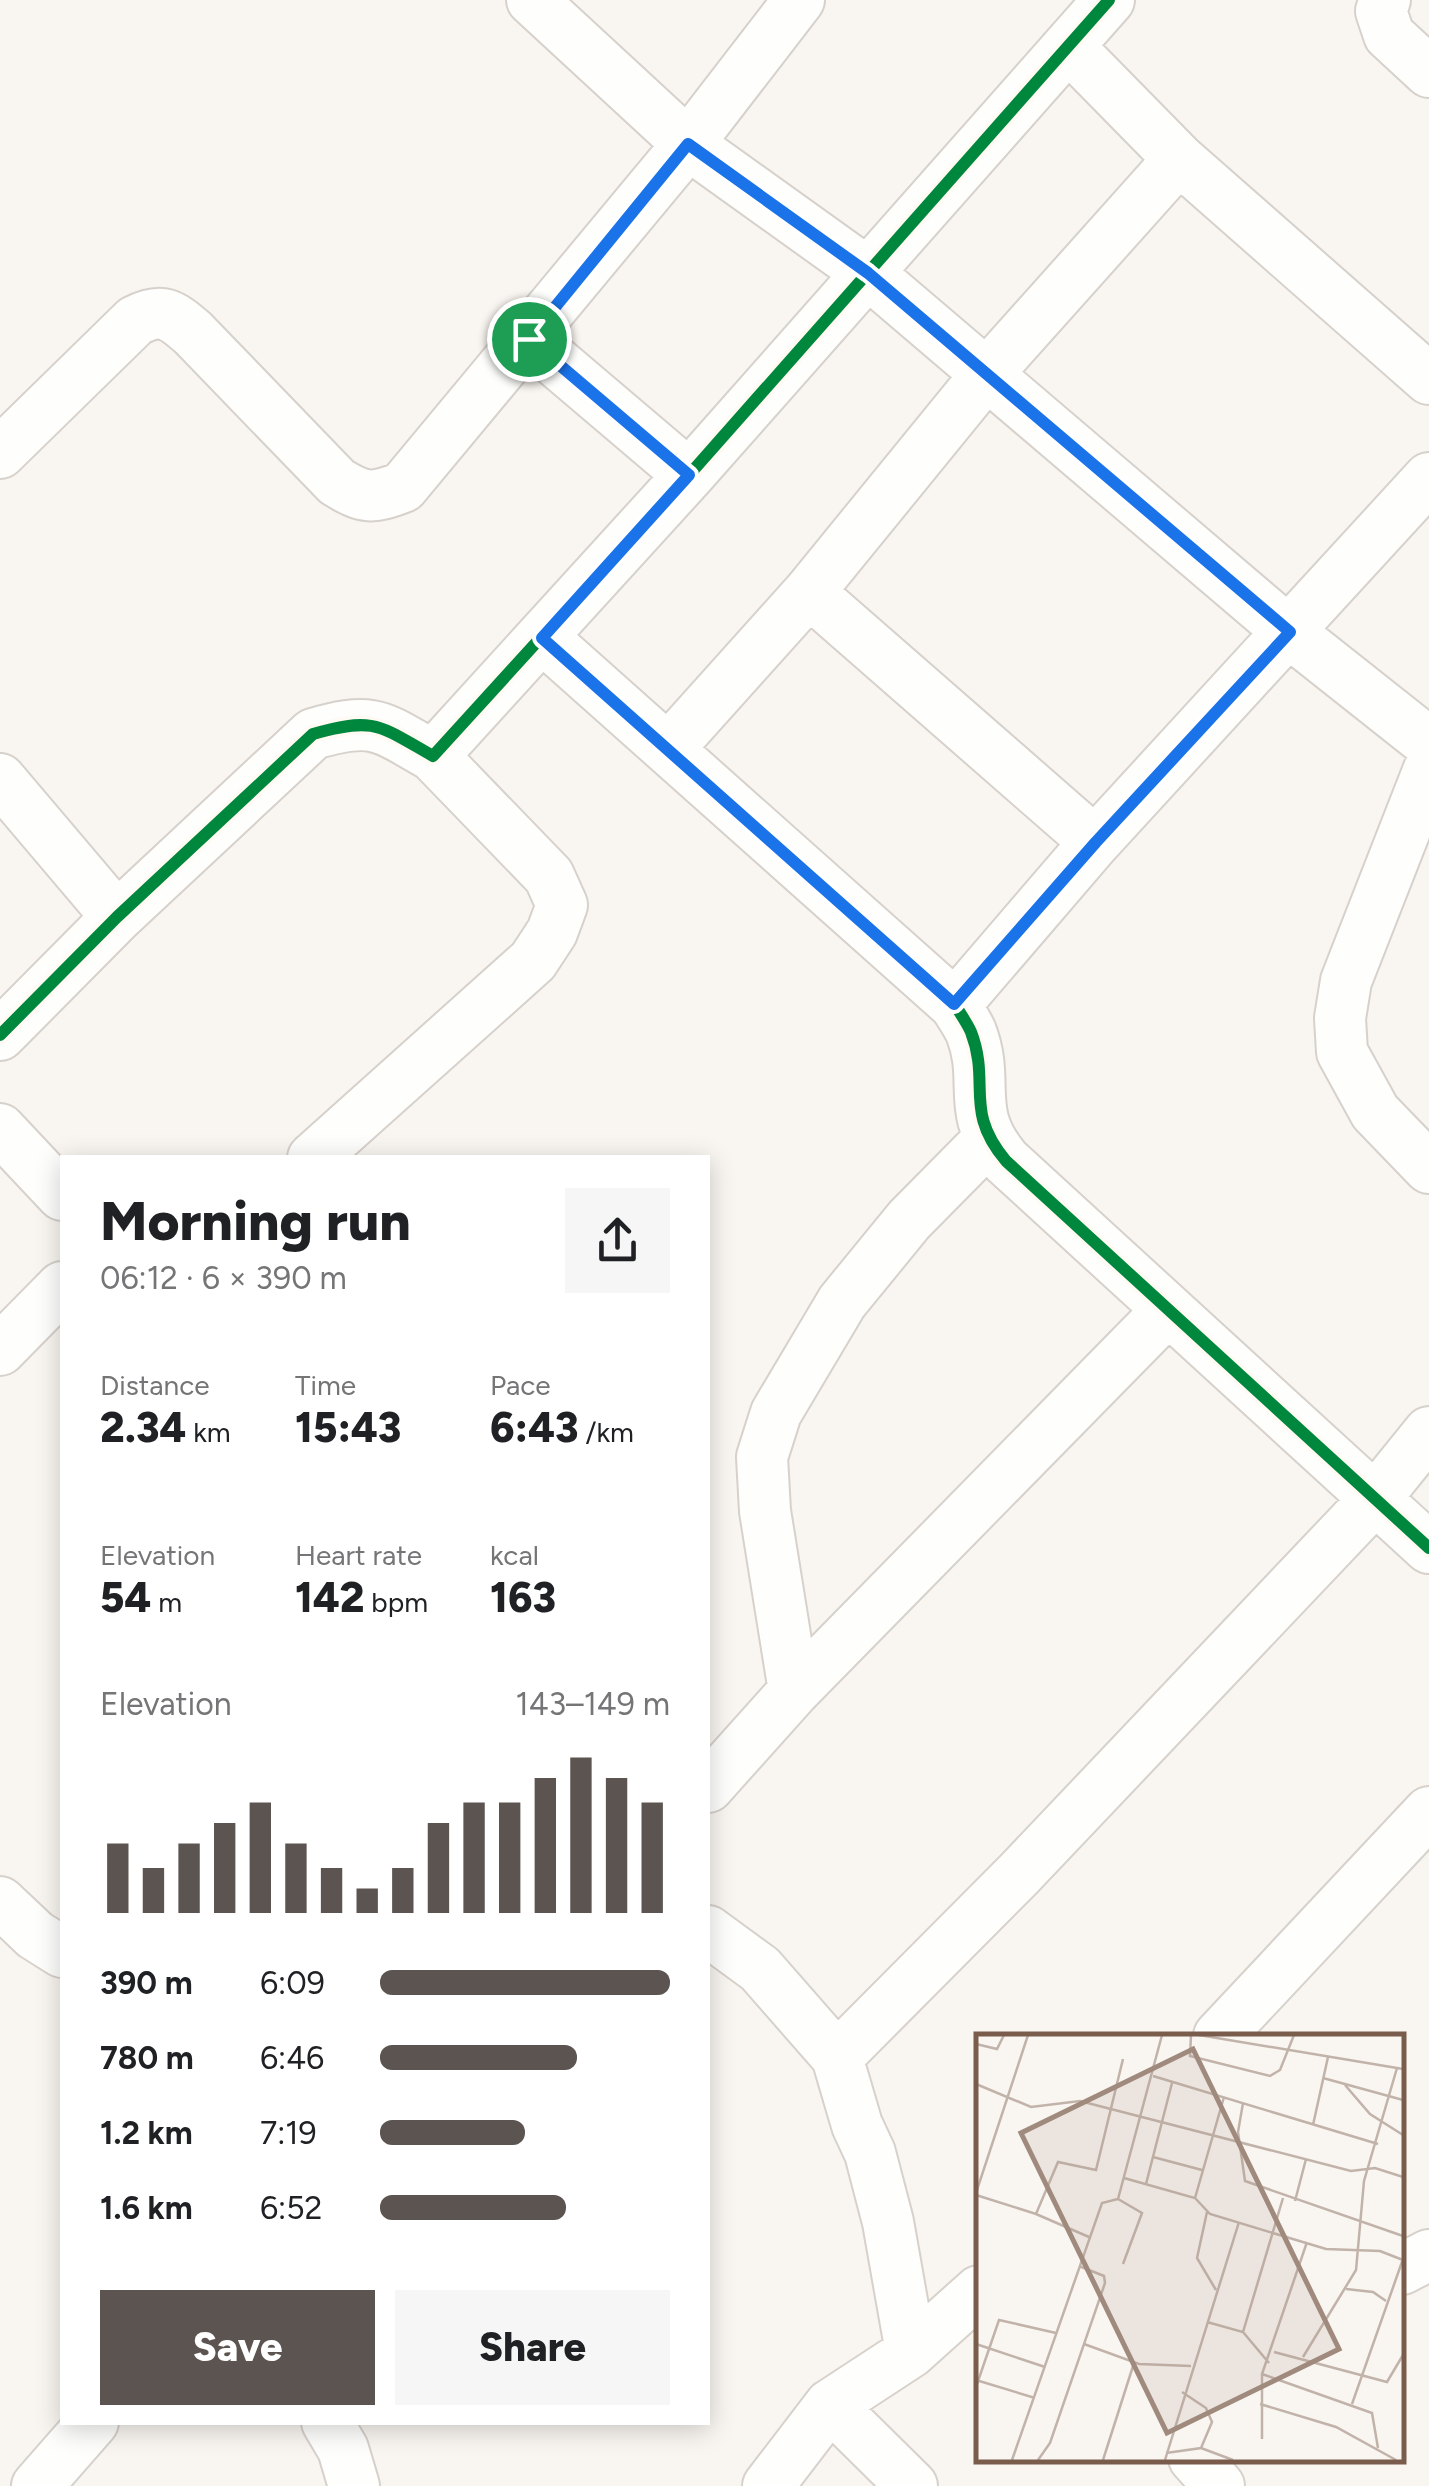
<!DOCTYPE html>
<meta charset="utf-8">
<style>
:root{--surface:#fff;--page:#f6f6f6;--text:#202124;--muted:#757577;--accent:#5c5450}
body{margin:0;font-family:Figtree,sans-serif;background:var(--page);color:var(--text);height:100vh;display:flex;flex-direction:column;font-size:38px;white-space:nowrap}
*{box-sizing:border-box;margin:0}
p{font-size:32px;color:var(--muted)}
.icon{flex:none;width:55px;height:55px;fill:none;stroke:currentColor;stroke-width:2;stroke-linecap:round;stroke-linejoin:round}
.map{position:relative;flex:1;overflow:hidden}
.drawer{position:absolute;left:60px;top:1155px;width:650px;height:1270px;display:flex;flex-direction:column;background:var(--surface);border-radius:0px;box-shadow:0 5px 25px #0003}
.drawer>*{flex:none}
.pin{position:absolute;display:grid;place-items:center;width:85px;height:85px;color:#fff;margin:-42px;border:5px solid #fff;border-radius:50%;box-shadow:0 2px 10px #0007}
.round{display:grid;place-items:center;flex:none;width:105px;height:105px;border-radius:0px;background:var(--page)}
.summary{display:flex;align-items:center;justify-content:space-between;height:170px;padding:0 40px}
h1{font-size:55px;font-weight:800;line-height:75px}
.metrics{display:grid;grid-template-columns:repeat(3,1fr);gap:15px;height:170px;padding:10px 40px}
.metrics div{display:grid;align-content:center}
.metrics b{font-size:42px;font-weight:800}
.metrics small{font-size:28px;font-weight:400}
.metrics p{font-size:28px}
.chart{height:280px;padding:20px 40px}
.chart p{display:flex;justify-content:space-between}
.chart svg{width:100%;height:180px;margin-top:10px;stroke:var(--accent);stroke-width:6}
.primary-button{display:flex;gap:20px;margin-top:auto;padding:20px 40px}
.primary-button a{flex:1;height:115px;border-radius:0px;background:var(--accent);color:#fff;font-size:40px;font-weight:800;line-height:115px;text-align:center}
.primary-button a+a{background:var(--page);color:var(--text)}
ul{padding:0 40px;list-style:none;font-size:32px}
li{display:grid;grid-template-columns:160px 120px 1fr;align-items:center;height:75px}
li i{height:25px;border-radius:12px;background:var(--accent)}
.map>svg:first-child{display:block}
</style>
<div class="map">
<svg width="1429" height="2486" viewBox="0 0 1429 2486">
<rect width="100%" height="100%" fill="#f9f5f0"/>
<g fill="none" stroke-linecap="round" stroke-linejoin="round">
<defs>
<path id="street" d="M532 0 688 144 868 273 1289 632 1429 743
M1385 0 1381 11 1389 35 1429 72
M1070 48 1179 159 1429 379
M529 339 689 475
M0 453 135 321C162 307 171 314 193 333L337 482C365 499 372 499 403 487L688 144 799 0
M809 592 1095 842
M543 638 955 1005C960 1013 967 1023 971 1032 991 1084 963 1110 1006 1161L1429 1548
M669 748 809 592 985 376 1179 159
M1429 769 1346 981 1340 1018 1342 1052 1375 1112 1429 1168
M0 779 117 917
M955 1005 1095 842 1429 478
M0 1035 117 917 313 734C375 716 380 726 433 756L689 475 1109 0
M0 1129 62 1195
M313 1158 533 961 552 932 562 905 549 876 433 756
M0 1350 62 1287
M794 1691 765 1511 762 1457 776 1413 842 1302 909 1220 988 1140
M708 1787 794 1691 1168 1310
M0 1902 35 1935 62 1952
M708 1931 760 1969 837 2057 857 2125 870 2153 888 2222 911 2352
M1219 2036 1429 1812
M837 2057 1019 1874 1374 1500 1429 1432
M1402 2269 1429 2255
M830 2405 912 2486
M327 2422 343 2449 354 2486
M1194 2458 1219 2486
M37 2486 93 2422
M768 2486 830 2405 911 2352 979 2291"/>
</defs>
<use href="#street" stroke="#d7d1cb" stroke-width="54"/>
<use href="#street" stroke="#fefefd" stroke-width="50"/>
<defs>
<path id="cycleway" d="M543 638 955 1005C960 1013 967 1023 971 1032 991 1084 963 1110 1006 1161L1429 1548
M0 1035 117 917 313 734C375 716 380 726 433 756L689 475 1109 0"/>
</defs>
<use href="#cycleway" stroke="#fffaf3" stroke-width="19"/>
<use href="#cycleway" stroke="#00873e" stroke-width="12"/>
</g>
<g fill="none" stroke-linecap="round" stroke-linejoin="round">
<defs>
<path id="route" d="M688 144 868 273 1290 632 1096 842 954 1004 542 638 689 475 529 339Z"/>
</defs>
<use href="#route" stroke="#fff" stroke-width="20"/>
<use href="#route" stroke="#1a73e8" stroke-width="12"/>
</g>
<g transform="translate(976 2034)">
<rect width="428" height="428" fill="#f9f5f0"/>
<path fill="none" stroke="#c2b3aa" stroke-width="2.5" d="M215 1 214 22 294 42 304 36 318 1M223 1 427 35M0 10 21 15 28 1M177 42 402 110M347 44 427 66M0 50 55 73 104 67 375 137 399 134 427 143M369 51 394 80 427 101M267 69 262 98 269 147 427 202M337 91 352 23M177 123 226 136M148 144 219 164 234 180 350 215 404 217 427 226M170 150 196 49M0 159 52 1M0 161 60 180 82 128 120 136 147 25M219 164 248 63M142 165 166 179 147 230M319 167 330 125M231 178 221 224 240 256M60 180 113 203M370 255 397 258 410 267M231 288 267 298 293 329M267 298 307 164M0 310 69 333M108 310 163 330 215 332M298 318 411 348 427 321M327 323 380 236 388 147 421 34M286 340 396 379 402 414M0 346 59 364M0 353 23 286 80 299M284 370 360 393 420 426M376 370 427 225M286 405V340L331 208M225 414 257 426M190 419 225 414 236 388 230 374 206 358M36 426 126 169 142 165 186 1M62 426 74 409 129 249 128 242 103 232M127 426 158 329M189 426 263 188"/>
<path fill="#9f8a7d" fill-opacity="0.15" stroke="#9f8a7d" stroke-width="5" d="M217 15 363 315 191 399 45 99Z"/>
<rect width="428" height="428" fill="none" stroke="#7a5c4d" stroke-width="5"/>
</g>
</svg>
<div class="pin" style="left:529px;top:339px;background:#1e9e55"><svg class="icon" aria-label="arrive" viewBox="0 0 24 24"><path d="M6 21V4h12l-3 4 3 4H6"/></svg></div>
<section class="drawer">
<div class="summary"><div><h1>Morning run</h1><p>06:12 · 6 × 390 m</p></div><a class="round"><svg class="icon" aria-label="share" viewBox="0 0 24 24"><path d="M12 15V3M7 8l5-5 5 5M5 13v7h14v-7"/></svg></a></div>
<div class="metrics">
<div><p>Distance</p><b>2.34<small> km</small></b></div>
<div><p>Time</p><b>15:43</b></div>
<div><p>Pace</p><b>6:43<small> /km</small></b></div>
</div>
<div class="metrics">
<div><p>Elevation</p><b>54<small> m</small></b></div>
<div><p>Heart rate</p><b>142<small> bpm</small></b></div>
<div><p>kcal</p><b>163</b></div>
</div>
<div class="chart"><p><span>Elevation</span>143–149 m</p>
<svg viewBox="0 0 160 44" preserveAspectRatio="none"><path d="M5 44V27M15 44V33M25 44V27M35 44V22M45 44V17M55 44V27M65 44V33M75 44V38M85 44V33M95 44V22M105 44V17M115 44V17M125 44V11M135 44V6M145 44V11M155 44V17"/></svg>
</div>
<ul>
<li><b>390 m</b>6:09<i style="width:100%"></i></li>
<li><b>780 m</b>6:46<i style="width:68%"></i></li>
<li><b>1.2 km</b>7:19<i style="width:50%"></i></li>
<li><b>1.6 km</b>6:52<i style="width:64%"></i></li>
</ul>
<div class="primary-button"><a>Save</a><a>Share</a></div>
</section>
</div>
